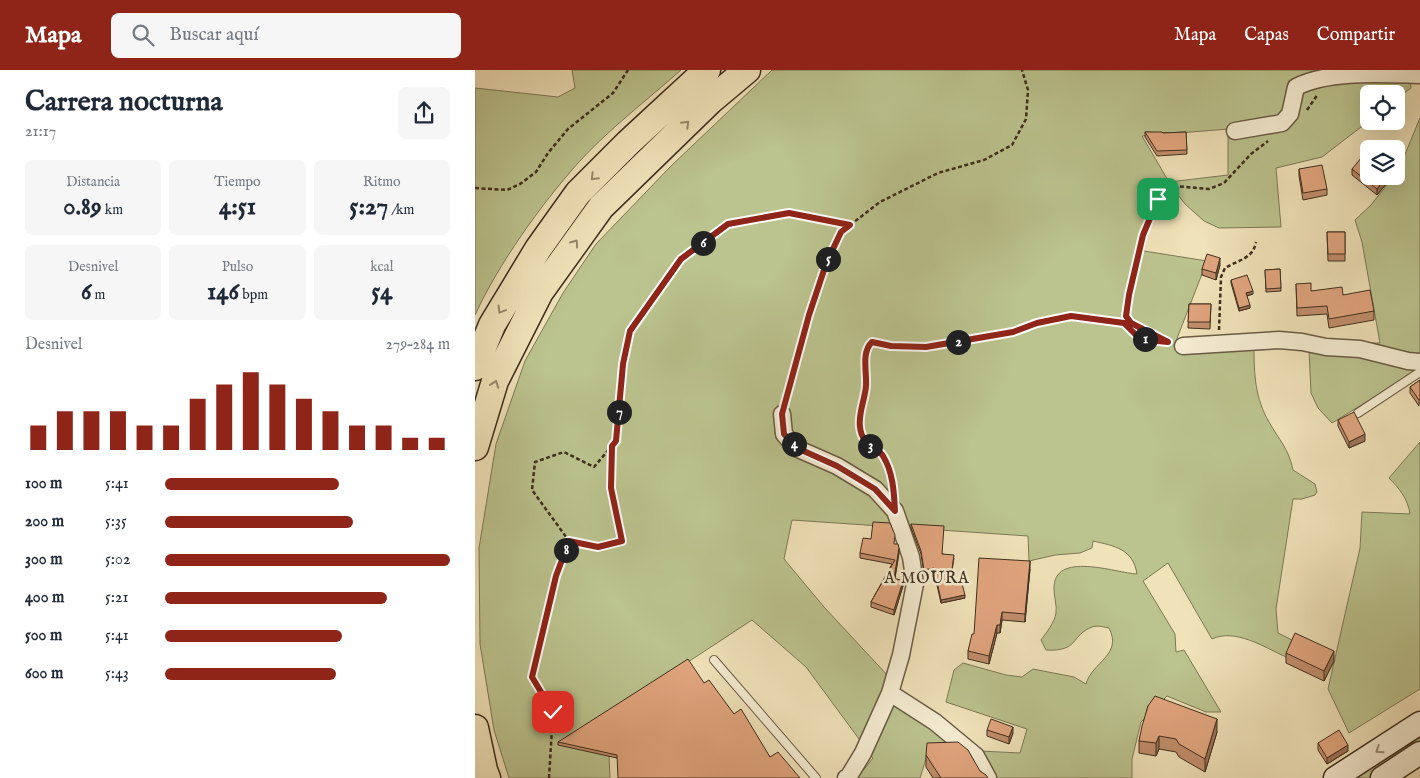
<!DOCTYPE html>
<html lang="es">
<meta charset="utf-8">
<style>
:root{--surface:#fff;--page:#f6f6f7;--text:#1f2937;--muted:#747a83;--accent:#8f2418}
body{margin:0;font-family:"IM FELL English",serif;background:var(--page);color:var(--text);height:100vh;display:flex;flex-direction:column;font-size:19px;white-space:nowrap}
*{box-sizing:border-box;margin:0}
p{font-size:16px;color:var(--muted)}
.icon{flex:none;width:28px;height:28px;fill:none;stroke:currentColor;stroke-width:2;stroke-linecap:round;stroke-linejoin:round}
.map{position:relative;flex:1;overflow:hidden}
.details{display:flex;flex-direction:column;background:var(--surface);width:475px}
.details>*{flex:none}
.controls{position:absolute;left:885px;top:15px;display:grid;gap:10px}
.controls a{display:grid;place-items:center;width:45px;height:45px;border-radius:8px;background:var(--surface);box-shadow:0 5px 20px #0002;font-size:25px}
.pin{position:absolute;display:grid;place-items:center;width:42px;height:42px;color:#fff;margin:-21px;border-radius:10px;box-shadow:0 2px 8px #0006}
.km{position:absolute;width:25px;height:25px;margin:-12px;border-radius:50%;background:#222;color:#fff;font-size:14px;line-height:25px;text-align:center}
.round{display:grid;place-items:center;flex:none;width:52px;height:52px;border-radius:8px;background:var(--page)}
.summary{display:flex;align-items:center;justify-content:space-between;height:85px;padding:0 25px}
h1{font-size:28px;font-weight:700;line-height:38px}
.figures{display:grid;grid-template-columns:repeat(3,1fr);gap:8px;height:85px;padding:5px 25px}
.figures div{display:grid;align-content:center;border-radius:8px;background:var(--page);text-align:center}
.figures b{font-size:25px;font-weight:700}
.figures small{font-size:14px;font-weight:400}
.figures p{font-size:14px}
.chart{height:140px;padding:10px 25px}
.chart p{display:flex;justify-content:space-between}
.chart svg{width:100%;height:90px;margin-top:5px;stroke:var(--accent);stroke-width:6}
ul{padding:0 25px;list-style:none;font-size:16px}
li{display:grid;grid-template-columns:80px 60px 1fr;align-items:center;height:38px}
li i{height:12px;border-radius:6px;background:var(--accent)}
header{display:flex;align-items:center;gap:30px;box-sizing:border-box;height:70px;padding:0 25px;background:var(--accent);color:#fff}
header strong{font-size:24px}
nav{display:flex;gap:28px;margin-inline-start:auto;font-size:18px}
.search{width:350px;height:45px;background:var(--page);display:flex;align-items:center;gap:12px;box-sizing:border-box;padding:0 18px;border-radius:8px;color:var(--muted);font-size:19px}
main{display:flex;flex:1;min-height:0}
.map>svg:first-child{display:block}
</style>
<header>
<strong>Mapa</strong>
<div class="search"><svg class="icon" aria-label="search" viewBox="0 0 24 24"><circle cx="10" cy="10" r="6"/><path d="M15 15l6 6"/></svg>Buscar aquí</div>
<nav><a>Mapa</a><a>Capas</a><a>Compartir</a></nav>
</header>
<main>
<section class="details">
<div class="summary"><div><h1>Carrera nocturna</h1><p>21:17</p></div><a class="round"><svg class="icon" aria-label="share" viewBox="0 0 24 24"><path d="M12 15V3M7 8l5-5 5 5M5 13v7h14v-7"/></svg></a></div>
<div class="figures">
<div><p>Distancia</p><b>0.89<small> km</small></b></div>
<div><p>Tiempo</p><b>4:51</b></div>
<div><p>Ritmo</p><b>5:27<small> /km</small></b></div>
</div>
<div class="figures">
<div><p>Desnivel</p><b>6<small> m</small></b></div>
<div><p>Pulso</p><b>146<small> bpm</small></b></div>
<div><p>kcal</p><b>54</b></div>
</div>
<div class="chart"><p><span>Desnivel</span>279–284 m</p>
<svg viewBox="0 0 160 44" preserveAspectRatio="none"><path d="M5 44V32M15 44V25M25 44V25M35 44V25M45 44V32M55 44V32M65 44V19M75 44V12M85 44V6M95 44V12M105 44V19M115 44V25M125 44V32M135 44V32M145 44V38M155 44V38"/></svg>
</div>
<ul>
<li><b>100 m</b>5:41<i style="width:61%"></i></li>
<li><b>200 m</b>5:35<i style="width:66%"></i></li>
<li><b>300 m</b>5:02<i style="width:100%"></i></li>
<li><b>400 m</b>5:21<i style="width:78%"></i></li>
<li><b>500 m</b>5:41<i style="width:62%"></i></li>
<li><b>600 m</b>5:43<i style="width:60%"></i></li>
</ul>
</section>
<div class="map">
<svg width="945" height="708" viewBox="0 0 945 708">
<rect width="100%" height="100%" fill="#f0e2b9"/>
<filter id="stains"><feTurbulence type="fractalNoise" baseFrequency=".004" numOctaves="4"/><feColorMatrix values="0 0 0 0 .2 0 0 0 0 .09 0 0 0 0 .02 0 0 0 .5 -.17"/></filter>
<radialGradient id="worn" r=".72"><stop offset=".6" stop-color="#630" stop-opacity="0"/><stop offset="1" stop-color="#630" stop-opacity=".3"/></radialGradient>
<path fill="#bbc38e" stroke="#7c7856" fill-rule="evenodd" d="M97 0H206C172 30 133 60 103 93 65 136 24 193 0 245V18L83 27 100 18Z
M297 0H945L935 8 936 18 921 29V24H894V51L847 87 801 98 806 157 744 158 729 151 710 134 700 121 684 134 672 163 669 181 732 191 701 271 704 273H905L887 172 880 150 896 135 919 106H921L945 48V299L857 353 843 338 836 323 834 280 779 277C779 304 780 328 794 352 804 370 814 379 818 400L840 414 842 422 840 425 827 429H818L801 539 803 563 817 570 811 587C789 577 760 558 737 569L693 493 668 511 700 564 701 582 709 580 746 642H731L692 626 666 652 657 689V708H506L452 686 445 708H382L398 688 331 597 277 550 213 592 134 686 135 708H34L19 660 5 574 4 478 21 374 50 291 88 223 121 174 196 96ZM753 59V105L694 112 667 66ZM317 450 553 466 554 491 580 485 605 483 617 478 618 471C640 476 658 479 662 504 641 503 578 480 579 519 579 527 582 535 581 543 580 552 571 563 566 570L571 580C604 582 596 565 617 557 622 555 629 557 634 558 648 585 617 592 611 614L599 607 558 599 547 607 531 605 488 593 479 600 471 632 552 659 545 683 505 681 411 621 414 607 349 537 309 489Z
M945 372V619L874 663 853 619 885 478 887 442 935 444C933 429 924 418 914 408Z
M945 662V675L894 708H874Z"/>
<g fill="none" stroke-linecap="round" stroke-linejoin="round">
<defs>
<path id="service" d="M883 343 945 302
M239 590 341 708"/>
<path id="minor" d="M760 61 807 53 815 44 821 17C854 0 908 4 945 5
M708 276 804 270 827 272 851 277 885 279 933 291 945 292
M307 344 309 364 321 378 362 396 400 419 420 441 436 487 440 514 426 585 415 623 388 683 374 706 371 708
M415 623 460 652 501 686 513 708"/>
<path id="secondary" d="M860 708 945 653
M907 708 945 683"/>
<path id="trunk" d="M0 297 17 255 63 179 103 123 153 73 232 0
M0 377 20 311 65 222 126 137 235 31 272 0
M0 658 9 700 12 708"/>
</defs>
<use href="#service" stroke="#6a5b45" stroke-width="10"/>
<use href="#minor" stroke="#6a5b45" stroke-width="19"/>
<use href="#secondary" stroke="#3e2e1e" stroke-width="25"/>
<use href="#trunk" stroke="#3e2e1e" stroke-width="29"/>
<path stroke="#3e2e1e" stroke-width="2.5" stroke-dasharray="4 2.5" stroke-linecap="butt" d="M832 40 843 24
M0 118 32 120 45 114 61 102 73 83 93 59 138 23 153 0
M744 260 746 207 750 198C763 190 778 189 781 172
M690 271C679 266 655 257 652 246 647 233 674 139 684 128 688 123 694 120 699 116L734 119 749 113 776 84 793 71
M311 330 334 245 351 194 366 162 405 132 463 103 509 90 537 75 551 49 553 20 547 0
M418 417C416 406 414 389 404 381 400 378 392 375 389 370 380 353 389 334 391 316 393 302 385 282 397 272L416 276 451 277 538 262 562 253 596 246 649 253 660 264 671 270 693 272
M94 471 123 477 147 471 136 418 137 377
M74 708 78 642 57 607 81 506 94 471 57 420 60 392 89 382 119 397 141 371 148 294 155 261 206 189 253 154 313 143 375 155"/>
<use href="#service" stroke="#f5ecd2" stroke-width="8"/>
<use href="#minor" stroke="#f5ecd2" stroke-width="16"/>
<use href="#secondary" stroke="#f5ecd2" stroke-width="22"/>
<use href="#trunk" stroke="#f0e2b9" stroke-width="26"/>
</g>
<path fill="#c28e6c" stroke="#3e2e1e" d="M670 62 688 63 711 62 712 84 682 86 670 67Z
M824 99 852 119V125L828 130 824 106Z
M877 99 916 106V108L902 125 877 105Z
M852 162H870V191H853Z
M745 195 741 210 727 205V199Z
M805 199 806 221 791 222 790 200Z
M756 210 778 224 772 226 775 238 764 241 756 213Z
M821 214 836 221 868 225 899 241V250L854 258 852 244 822 246Z
M714 234H736L735 259 713 258Z
M945 310 944 336 935 323V317Z
M863 350 890 371 874 378 863 356Z
M436 454 468 484 479 488 475 513 490 528 466 533 459 502 449 504 446 484 436 458Z
M396 469 419 474 424 483 420 508 428 516 419 545 396 537V532L417 494 385 488V483Z
M555 499 550 552 527 550 525 563H522L514 594 493 589V581L499 564Z
M811 583 859 591 849 611 811 593Z
M229 613 259 644 295 687 142 688 83 675V672Z
M673 636 742 662 730 702 704 687 701 682 684 679 681 686 664 683V671Z
M512 660 538 663 534 674 512 666Z
M843 673 873 681 852 694 843 680Z
M451 685 505 701 513 708H458L451 697Z"/>
<path fill="#9e7458" stroke="#3e2e1e" d="M912 106H916V108L902 125V119Z
M745 188V195L741 210V203Z
M778 221V224L771 226V223Z
M775 235V238L764 241V238Z
M890 364V371L874 378V372Z
M424 478V483L419 513V508Z
M555 491V499L550 552V544Z
M459 498V502L449 504V500Z
M428 511V516L419 545V540Z
M490 525V528L466 533V530Z
M527 542V550L525 563V555Z
M522 555V563L514 594V586Z
M859 581V591L849 611V601Z
M742 649V662L730 702V689Z
M538 657V663L534 674V667Z
M684 666V679L681 686V673Z
M873 675V681L852 694V688Z"/>
<path fill="#e1a57e" stroke="#3e2e1e" d="M670 62H687L688 63 711 62 712 80 682 81Z
M891 82 894 84V106H912L902 119 877 99Z
M847 95 852 119 828 123 824 99Z
M852 162H870V184H853Z
M732 184 745 188 741 203 727 199Z
M805 199 806 218 791 219 790 200Z
M772 205 778 221 771 223 775 235 764 238 756 210Z
M836 213V221L867 217 868 225 895 220 899 241 854 249 852 236 822 238 821 214Z
M714 234H736L735 252H713Z
M945 310V329L944 330 935 317Z
M879 342 890 364 874 372 863 350Z
M398 452 415 453 420 465 419 474H423L424 478 419 508 428 511 419 540 396 532 420 490 385 483 388 468 396 469Z
M436 454 469 456 467 484 479 485 475 513 486 510 490 525 466 530 459 498 449 500 446 481Z
M504 488 555 491 550 544 527 542 525 555H522L514 586 493 581 497 564H499Z
M820 563 859 581 849 601 811 583Z
M213 589 229 613 234 610 259 644 266 639 295 687 303 682 325 708H143L142 685 83 672Z
M680 626 742 649 730 689 704 674 701 669 684 666 681 673 664 671 667 656 673 636Z
M516 649 538 657 534 667 512 660Z
M864 660 873 675 852 688 843 673Z
M483 672 493 680 505 701 511 705 513 708H466L451 685 452 673Z"/>
<defs><path id="oneway-chevron" d="M-2-3.5L2.5 0L-2 3.5" fill="none" stroke-width="1.6" stroke-linecap="round" stroke-linejoin="round" transform="scale(1.25)"/></defs>
<g stroke="#97886c">
<use href="#oneway-chevron" transform="translate(211 54) rotate(-45)"/>
<use href="#oneway-chevron" transform="translate(119 107) rotate(135)"/>
<use href="#oneway-chevron" transform="translate(100 173) rotate(-54)"/>
<use href="#oneway-chevron" transform="translate(26 240) rotate(121)"/>
<use href="#oneway-chevron" transform="translate(20 314) rotate(-70)"/>
</g>
<use stroke="#9a8d78" href="#oneway-chevron" transform="translate(904 680) rotate(147)"/>
<g fill="none" stroke-linecap="round" stroke-linejoin="round">
<defs>
<path id="route" d="M78 642 57 607 81 506 94 471 123 477 147 471 136 418 137 376 141 371 148 294 155 261 206 189 253 154 314 143 375 155 366 162 351 194 334 245 307 344 309 364 322 378 362 396 400 419 420 441C419 422 418 402 408 386 400 374 387 376 385 357 383 344 390 329 391 316 392 302 386 282 397 272L416 276 451 277 538 262 562 253 596 246 649 253 660 264 672 270 693 272 656 253 651 246 654 225 668 165 683 129"/>
</defs>
<use href="#route" stroke="#fff" stroke-width="10"/>
<use href="#route" stroke="#8f2418" stroke-width="6"/>
</g>
<g text-anchor="middle" dominant-baseline="central" stroke-width="5" stroke-linejoin="round" paint-order="stroke">
<g font-size="16" letter-spacing="1" fill="#3e2e1e" stroke="#f5ecd2">
<text x="452" y="509">A MOURA</text>
</g>
</g>
<rect width="100%" height="100%" filter="url(#stains)"/>
<rect width="100%" height="100%" fill="url(#worn)"/>
</svg>
<div class="controls">
<a><svg class="icon" aria-label="locate" viewBox="0 0 24 24"><circle cx="12" cy="12" r="6"/><path d="M12 2v4M12 18v4M2 12h4M18 12h4"/></svg></a>
<a><svg class="icon" aria-label="layers" viewBox="0 0 24 24"><path d="M12 4l9 5-9 5-9-5zM3 14l9 5 9-5"/></svg></a>
</div>
<div class="pin" style="left:683px;top:129px;background:#1e9e55"><svg class="icon" aria-label="arrive" viewBox="0 0 24 24"><path d="M6 21V4h12l-3 4 3 4H6"/></svg></div>
<div class="pin" style="left:78px;top:642px;background:#d93025"><svg class="icon" aria-label="check" viewBox="0 0 24 24"><path d="M5 12l5 5 9-10"/></svg></div>
<b class="km" style="left:670px;top:269px">1</b>
<b class="km" style="left:483px;top:272px">2</b>
<b class="km" style="left:395px;top:376px">3</b>
<b class="km" style="left:319px;top:374px">4</b>
<b class="km" style="left:353px;top:189px">5</b>
<b class="km" style="left:228px;top:173px">6</b>
<b class="km" style="left:144px;top:342px">7</b>
<b class="km" style="left:91px;top:480px">8</b>
</div>
</main>
